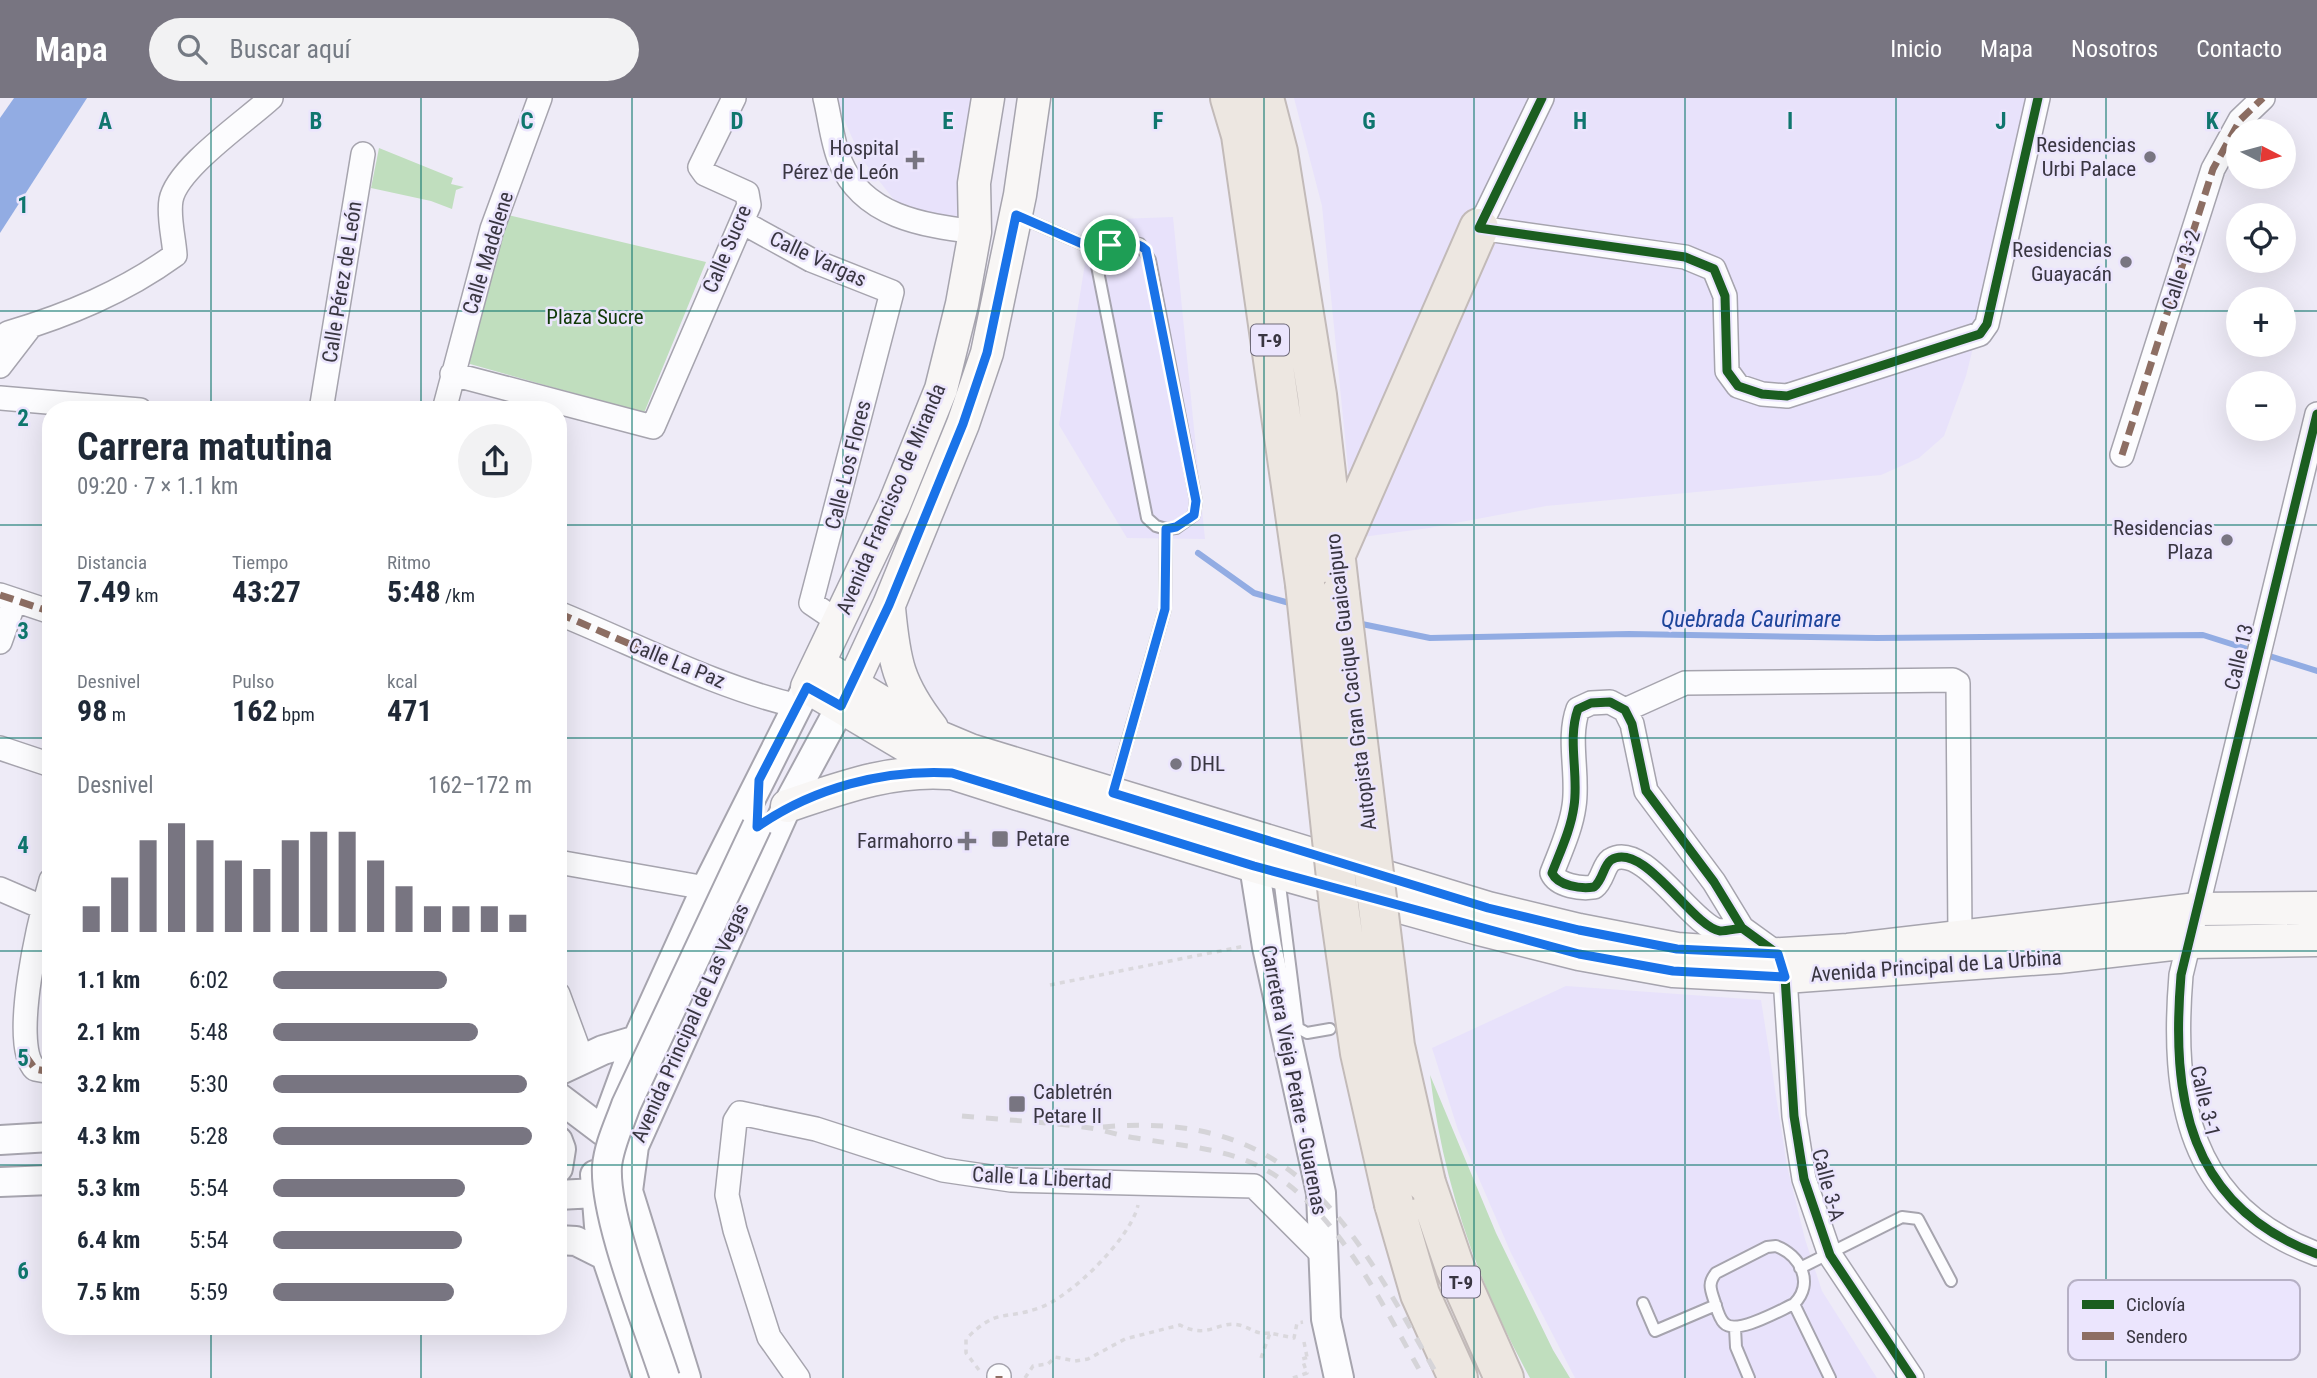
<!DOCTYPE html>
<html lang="es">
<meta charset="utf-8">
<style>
:root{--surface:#fff;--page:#f2f2f3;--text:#1f2937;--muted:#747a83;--accent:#787581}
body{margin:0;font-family:"Roboto Condensed",sans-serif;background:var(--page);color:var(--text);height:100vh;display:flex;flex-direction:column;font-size:26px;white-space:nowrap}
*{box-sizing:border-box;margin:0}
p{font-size:23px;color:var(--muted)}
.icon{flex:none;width:38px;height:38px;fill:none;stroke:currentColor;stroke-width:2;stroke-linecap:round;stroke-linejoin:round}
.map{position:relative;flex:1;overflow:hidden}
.side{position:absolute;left:42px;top:303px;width:525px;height:934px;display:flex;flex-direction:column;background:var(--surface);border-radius:28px;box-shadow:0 7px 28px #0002}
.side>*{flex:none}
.needle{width:46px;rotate:96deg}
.buttons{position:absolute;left:2226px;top:21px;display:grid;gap:14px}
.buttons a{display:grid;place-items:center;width:70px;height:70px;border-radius:50%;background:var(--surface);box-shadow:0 7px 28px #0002;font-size:35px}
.pin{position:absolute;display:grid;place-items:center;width:60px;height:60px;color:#fff;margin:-30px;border:4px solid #fff;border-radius:50%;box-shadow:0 2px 7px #0007}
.round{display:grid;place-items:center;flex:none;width:74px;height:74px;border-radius:37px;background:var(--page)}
.overview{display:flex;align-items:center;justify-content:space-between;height:119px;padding:0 35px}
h1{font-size:38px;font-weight:700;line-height:52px}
.figures{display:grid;grid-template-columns:repeat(3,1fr);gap:10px;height:119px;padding:7px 35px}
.figures div{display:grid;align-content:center}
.figures b{font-size:30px;font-weight:700}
.figures small{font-size:19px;font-weight:400}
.figures p{font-size:19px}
.chart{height:196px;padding:14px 35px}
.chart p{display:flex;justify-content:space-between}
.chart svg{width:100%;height:126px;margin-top:7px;stroke:var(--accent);stroke-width:6}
ul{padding:0 35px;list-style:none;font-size:23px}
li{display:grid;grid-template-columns:112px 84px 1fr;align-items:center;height:52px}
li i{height:18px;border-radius:9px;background:var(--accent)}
header{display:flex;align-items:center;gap:42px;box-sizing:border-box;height:98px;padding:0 35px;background:var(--accent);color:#fff}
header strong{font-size:33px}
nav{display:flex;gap:38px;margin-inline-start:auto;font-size:24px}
.search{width:490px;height:63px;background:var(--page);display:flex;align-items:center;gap:18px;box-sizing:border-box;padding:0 24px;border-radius:38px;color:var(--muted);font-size:26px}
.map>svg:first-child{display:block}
</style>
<header>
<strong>Mapa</strong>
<div class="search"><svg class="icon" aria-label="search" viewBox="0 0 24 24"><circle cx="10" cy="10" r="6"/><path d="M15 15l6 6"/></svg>Buscar aquí</div>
<nav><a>Inicio</a><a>Mapa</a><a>Nosotros</a><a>Contacto</a></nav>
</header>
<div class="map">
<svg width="2317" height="1280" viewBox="0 0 2317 1280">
<rect width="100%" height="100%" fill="#eeebf7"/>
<path fill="#e8e2fb" d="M838 0H988L967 123 911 111 895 103 861 60 843 19Z
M1294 0H2035L1966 278 1944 338 1919 360 1881 377 1546 408 1429 430 1355 440 1322 108Z
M1173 119 1205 441 1127 440 1059 327 1092 122Z
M1566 888 1761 902 1787 1068 1805 1141 1822 1193 1877 1280H1575L1511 1155 1458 1032 1432 950Z"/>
<path fill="#c0debe" d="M379 50 453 80 451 86 464 89 456 92 452 111 431 103 371 90Z
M508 117 706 164 644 315 463 264Z
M1430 977 1496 1135 1553 1252 1570 1280H1530C1477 1184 1443 1085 1430 977Z"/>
<path fill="#92ace3" d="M14 0H87L0 135V20Z"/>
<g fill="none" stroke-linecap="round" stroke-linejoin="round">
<path stroke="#92ace3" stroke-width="6" d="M1198 455 1254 495 1293 506
M1357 525 1430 540 1629 536 1877 540 2203 537 2317 573"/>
<defs>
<path id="service" d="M1018 118 1101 154
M1113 694 1165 511 1166 431 1156 428 1147 420 1096 163C1106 145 1121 143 1140 146L1150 162 1196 403 1194 417 1176 430 1166 431
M1279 779 1298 930 1307 935 1330 931
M1776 1148C1800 1157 1815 1185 1794 1206 1780 1212 1736 1238 1724 1225 1719 1220 1717 1211 1715 1205 1711 1192 1707 1186 1716 1175L1767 1149Z
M1800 1170 1902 1119 1918 1121 1951 1183
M1643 1205 1655 1233 1716 1207
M1794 1206 1830 1280
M1735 1230 1736 1249 1749 1280"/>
<path id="minor" d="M825 0C830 20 832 44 840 63 863 119 923 127 975 134
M1542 0 1479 130 1685 159 1714 171 1725 198 1727 273 1738 288 1762 296 1787 298 1980 236 1987 226 2038 0
M742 124 811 162 892 194 811 505 839 524
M0 242 8 235C68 217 124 194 175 157 174 140 168 119 171 102 177 70 246 23 271 0
M0 268 30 229
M452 276 653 329 749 107 747 95 705 76 700 69 734 0
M0 300 140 312
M321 312 363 56
M444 312 492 131 540 0
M2317 316 2181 877C2171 999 2187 1108 2317 1156
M2122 357 2213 71 2240 22 2263 0
M0 497 51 514
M558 515C637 547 715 589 798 608
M0 544 15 502
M1625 612 1685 585 1953 582 1958 585 1960 838
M0 650 51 667
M558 764 706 790
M51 782C41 817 9 946 35 971L51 974
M0 791 51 813
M1742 830C1735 831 1726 833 1720 833 1692 829 1644 742 1611 762 1603 768 1603 782 1594 789 1581 791 1558 788 1552 775 1560 754 1571 731 1574 708 1579 677 1567 641 1578 611L1591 605 1610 604 1625 612 1632 626 1646 693 1714 784 1742 830 1778 856 1785 879 1794 1018 1804 1081 1830 1157 1912 1280
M558 896 582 961
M798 1280 769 1239 735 1132 727 1097 735 1023 740 1015 816 1031 943 1072 1011 1082 1254 1088 1323 1157
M999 1280V1278"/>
<path id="tertiary" d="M1254 768 1267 849 1321 1095 1326 1221 1339 1280
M558 973 603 952 637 942
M558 999 603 1033 619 1040
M608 1021 637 942 706 790 807 589
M0 1042 51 1039
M558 1043 561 1051 558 1070
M595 1077 599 1128 606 1158 647 1280
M0 1084 51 1082
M558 1097 615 1094
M558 1142 576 1143 606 1158
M686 1280 628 1093 634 1048 787 708 841 608"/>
<path id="secondary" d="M988 0 974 85 975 134 962 206 941 291 894 407 807 589 952 675 1018 696 1254 768 1479 831 1579 856 1673 873 1785 879 2059 859 2189 844 2317 842
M889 510C894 564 898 586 932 630
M819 566 939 639 970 652 1488 810 1579 832 1677 851 1764 857 1848 852 2197 811 2317 810
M844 604 889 507 963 326 987 255 1020 97 1034 0
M787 708C841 690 891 671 948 675"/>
<path id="motorway" d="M1230 0 1241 37 1305 486
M1264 0 1278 54 1317 297 1340 497
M1337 454 1479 130
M1426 1085 1455 1170 1504 1280
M1394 1106 1420 1196 1458 1280"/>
</defs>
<use href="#service" stroke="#a6a4ae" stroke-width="14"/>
<use href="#minor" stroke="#a6a4ae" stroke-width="26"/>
<use href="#tertiary" stroke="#a6a4ae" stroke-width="32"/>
<use href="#secondary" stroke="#a6a4ae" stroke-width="35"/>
<use href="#motorway" stroke="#c2bab8" stroke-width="42"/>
<path stroke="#dad8dd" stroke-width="3.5" stroke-dasharray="5 5" stroke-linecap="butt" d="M1050 887 1245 848
M1304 1244 1307 1259
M1261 1260 1270 1235 1294 1240 1297 1225 1303 1224
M979 1272 966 1255V1241C998 1209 1002 1223 1039 1210 1071 1199 1131 1140 1138 1107
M1025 1280 1033 1268 1048 1266 1055 1259 1075 1263 1088 1261 1125 1241 1180 1227C1208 1242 1219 1222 1239 1227 1252 1230 1255 1237 1270 1235
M1293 1280 1307 1275 1302 1261 1309 1259"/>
<use href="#service" stroke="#fcfcfe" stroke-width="10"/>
<use href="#minor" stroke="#fcfcfe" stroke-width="23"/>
<use href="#tertiary" stroke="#fcfcfe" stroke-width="28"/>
<use href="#secondary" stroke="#f8f6f5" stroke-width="32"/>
<use href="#motorway" stroke="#ede7e1" stroke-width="38"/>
<path stroke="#d5d4d8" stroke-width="5" stroke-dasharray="12 12" stroke-linecap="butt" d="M962 1018C1005 1022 1048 1024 1090 1030 1105 1032 1120 1038 1136 1040 1214 1053 1259 1051 1318 1114 1362 1162 1392 1224 1424 1280
M1103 1029C1301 1011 1354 1133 1439 1280"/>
<defs>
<path id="tertiary-bridge" d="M665 1280C648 1227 604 1120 607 1068 609 1047 619 1027 626 1007L757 728"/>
<path id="motorway-bridge" d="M1305 486 1339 808 1360 955 1394 1106
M1340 497 1395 948 1426 1085"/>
</defs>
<use href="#tertiary-bridge" stroke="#a6a4ae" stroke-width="32" stroke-linecap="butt"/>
<use href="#motorway-bridge" stroke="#c2bab8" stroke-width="42" stroke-linecap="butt"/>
<use href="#tertiary-bridge" stroke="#fcfcfe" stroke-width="28"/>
<use href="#motorway-bridge" stroke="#ede7e1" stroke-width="38"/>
<path stroke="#8d6e63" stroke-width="7" stroke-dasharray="14 7" stroke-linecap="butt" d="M2122 357 2213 71 2240 22 2263 0
M0 497 51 514
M558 515 667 562
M25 957 35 971 51 974
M999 1280V1278"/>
<defs>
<path id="cycleway" d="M1542 0 1479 130 1685 159 1714 171 1725 198 1727 273 1738 288 1762 296 1787 298 1980 236 1987 226 2038 0
M2317 316 2181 877C2171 999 2187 1108 2317 1156
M1742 830C1735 831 1726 833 1720 833 1692 829 1644 742 1611 762 1603 768 1603 782 1594 789 1581 791 1558 788 1552 775 1560 754 1571 731 1574 708 1579 677 1567 641 1578 611L1591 605 1610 604 1625 612 1632 626 1646 693 1714 784 1742 830 1778 856 1785 879 1794 1018 1804 1081 1830 1157 1912 1280"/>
</defs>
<use href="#cycleway" stroke="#ebe5fd" stroke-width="13"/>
<use href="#cycleway" stroke="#1b5e20" stroke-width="9"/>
</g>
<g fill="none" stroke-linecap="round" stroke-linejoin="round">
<defs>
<path id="route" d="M1016 117 1101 154C1115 144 1133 140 1146 152L1196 403 1194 417 1176 429 1166 431 1165 511 1113 695 1488 810 1579 832 1677 851 1778 856 1785 879 1673 873 1579 856 1254 768 952 675C884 671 813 690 757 729L759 682 807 589 841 608 889 507 963 326 987 255Z"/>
</defs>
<use href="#route" stroke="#fff" stroke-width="14"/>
<use href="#route" stroke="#1a73e8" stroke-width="9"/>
</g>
<path fill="none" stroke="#0f766e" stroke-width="2" stroke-opacity="0.55" d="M211 0V312M421 0V312M632 0V1280M843 0V1280M1053 0V1280M1264 0V1280M1474 0V1280M1685 0V1280M1896 0V1280M2106 0V1280M0 213H2238M2284 213H2317M0 427H51M558 427H2317M0 640H51M558 640H2317M0 853H51M558 853H2317M0 1067H51M558 1067H2317M211 1228V1280M421 1228V1280"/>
<g fill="#787581" stroke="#ebe5fd" stroke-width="2.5">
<circle cx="2150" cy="59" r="7"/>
<path d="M911.5 51.5h7v7h7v7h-7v7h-7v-7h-7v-7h7z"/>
<circle cx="2126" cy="164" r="7"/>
<circle cx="2227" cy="442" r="7"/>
<circle cx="1176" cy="666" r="7"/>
<rect x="991" y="732" width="18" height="18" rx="3.5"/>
<path d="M963.5 732.5h7v7h7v7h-7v7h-7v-7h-7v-7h7z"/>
<rect x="1008" y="997" width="18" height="18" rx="3.5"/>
</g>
<g text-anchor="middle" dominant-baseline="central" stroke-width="5" stroke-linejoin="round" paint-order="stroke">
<g fill="#ebe5fd" stroke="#6e6a79" stroke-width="2">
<rect x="1251" y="226.5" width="38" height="31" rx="5"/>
<rect x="1442" y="1168.5" width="38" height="31" rx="5"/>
</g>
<g font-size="19" font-weight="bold" fill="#393641">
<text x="1270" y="242">T-9</text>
<text x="1461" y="1184">T-9</text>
</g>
<g font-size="21" fill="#393641" stroke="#ebe5fd" text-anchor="end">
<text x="2136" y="47">Residencias<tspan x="2136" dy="24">Urbi Palace</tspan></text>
<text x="899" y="50">Hospital<tspan x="899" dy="24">Pérez de León</tspan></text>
<text x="2112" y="152">Residencias<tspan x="2112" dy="24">Guayacán</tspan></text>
<text x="2213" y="430">Residencias<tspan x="2213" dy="24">Plaza</tspan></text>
<text x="1190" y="666" text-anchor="start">DHL</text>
<text x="1016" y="741" text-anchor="start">Petare</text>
<text x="953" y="743">Farmahorro</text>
<text x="1033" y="994" text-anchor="start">Cabletrén<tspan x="1033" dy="24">Petare II</tspan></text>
</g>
<g font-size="21" fill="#393641" stroke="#ebe5fd">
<text transform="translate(727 151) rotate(-67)">Calle Sucre</text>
<text transform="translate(488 155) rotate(-73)">Calle Madelene</text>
<text transform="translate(818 161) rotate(25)">Calle Vargas</text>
<text transform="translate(2181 172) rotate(-72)">Calle 13-2</text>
<text transform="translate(342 184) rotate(-81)">Calle Pérez de León</text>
<text transform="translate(848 367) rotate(-76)">Calle Los Flores</text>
<text transform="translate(891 401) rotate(-67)">Avenida Francisco de Miranda</text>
<text transform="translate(2239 559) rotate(-77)">Calle 13</text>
<text transform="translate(677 565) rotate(22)">Calle La Paz</text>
<text transform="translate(1351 584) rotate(-97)">Autopista Gran Cacique Guaicaipuro</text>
<text transform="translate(1936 868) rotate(-4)">Avenida Principal de La Urbina</text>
<text transform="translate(690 925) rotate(-66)">Avenida Principal de Las Vegas</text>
<text transform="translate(1294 982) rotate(79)">Carretera Vieja Petare - Guarenas</text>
<text transform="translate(2205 1003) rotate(77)">Calle 3-1</text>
<text transform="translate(1042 1080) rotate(3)">Calle La Libertad</text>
<text transform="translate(1828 1087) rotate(75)">Calle 3-A</text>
</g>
<g font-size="21" fill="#103a08" stroke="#ebe5fd">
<text x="595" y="219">Plaza Sucre</text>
</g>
<g font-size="23" font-style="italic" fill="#1d449a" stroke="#ebe5fd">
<text x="1751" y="521">Quebrada Caurimare</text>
</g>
</g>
<rect x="2068" y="1182" width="232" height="80" rx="10" fill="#ebe5fd" stroke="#b6b0c5" stroke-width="2"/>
<rect x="2082" y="1202" width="32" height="9" fill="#1b5e20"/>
<rect x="2082" y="1234" width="32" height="8" fill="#8d6e63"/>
<g font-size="19" fill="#393641">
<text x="2126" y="1213">Ciclovía</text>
<text x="2126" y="1245">Sendero</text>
</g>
<g font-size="23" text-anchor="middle" font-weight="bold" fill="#0f766e" stroke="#ebe5fd" stroke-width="5" stroke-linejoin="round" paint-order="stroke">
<text x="105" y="31">A</text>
<text x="316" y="31">B</text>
<text x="527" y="31">C</text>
<text x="737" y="31">D</text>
<text x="948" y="31">E</text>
<text x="1158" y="31">F</text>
<text x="1369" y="31">G</text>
<text x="1580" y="31">H</text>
<text x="1790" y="31">I</text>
<text x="2001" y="31">J</text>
<text x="2212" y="31">K</text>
<text x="23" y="115">1</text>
<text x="23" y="328">2</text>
<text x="23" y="541">3</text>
<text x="23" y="755">4</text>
<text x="23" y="968">5</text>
<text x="23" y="1181">6</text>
</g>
</svg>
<div class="buttons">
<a><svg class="needle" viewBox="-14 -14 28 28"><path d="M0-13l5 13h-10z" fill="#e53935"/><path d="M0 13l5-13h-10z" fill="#747a83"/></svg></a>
<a><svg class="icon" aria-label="locate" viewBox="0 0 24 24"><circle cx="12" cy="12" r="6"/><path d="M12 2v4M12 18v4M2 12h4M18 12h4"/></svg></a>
<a>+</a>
<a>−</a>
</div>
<div class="pin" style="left:1110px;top:147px;background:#1e9e55"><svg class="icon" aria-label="arrive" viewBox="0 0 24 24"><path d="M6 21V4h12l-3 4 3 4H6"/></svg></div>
<section class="side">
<div class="overview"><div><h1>Carrera matutina</h1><p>09:20 · 7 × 1.1 km</p></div><a class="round"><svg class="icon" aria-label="share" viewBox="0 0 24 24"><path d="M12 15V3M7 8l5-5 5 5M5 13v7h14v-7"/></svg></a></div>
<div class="figures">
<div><p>Distancia</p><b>7.49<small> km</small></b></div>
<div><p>Tiempo</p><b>43:27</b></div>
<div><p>Ritmo</p><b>5:48<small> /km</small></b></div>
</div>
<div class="figures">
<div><p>Desnivel</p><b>98<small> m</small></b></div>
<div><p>Pulso</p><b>162<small> bpm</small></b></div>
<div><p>kcal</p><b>471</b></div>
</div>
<div class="chart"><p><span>Desnivel</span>162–172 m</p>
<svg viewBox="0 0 160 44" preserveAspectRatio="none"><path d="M5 44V35M15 44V25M25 44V12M35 44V6M45 44V12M55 44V19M65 44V22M75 44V12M85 44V9M95 44V9M105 44V19M115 44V28M125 44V35M135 44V35M145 44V35M155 44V38"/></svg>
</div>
<ul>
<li><b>1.1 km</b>6:02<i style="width:67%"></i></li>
<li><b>2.1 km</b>5:48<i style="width:79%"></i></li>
<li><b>3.2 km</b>5:30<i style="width:98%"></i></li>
<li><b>4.3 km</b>5:28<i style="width:100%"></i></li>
<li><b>5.3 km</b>5:54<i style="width:74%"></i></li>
<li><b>6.4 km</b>5:54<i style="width:73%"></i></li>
<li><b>7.5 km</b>5:59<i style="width:70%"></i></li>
</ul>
</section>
</div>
